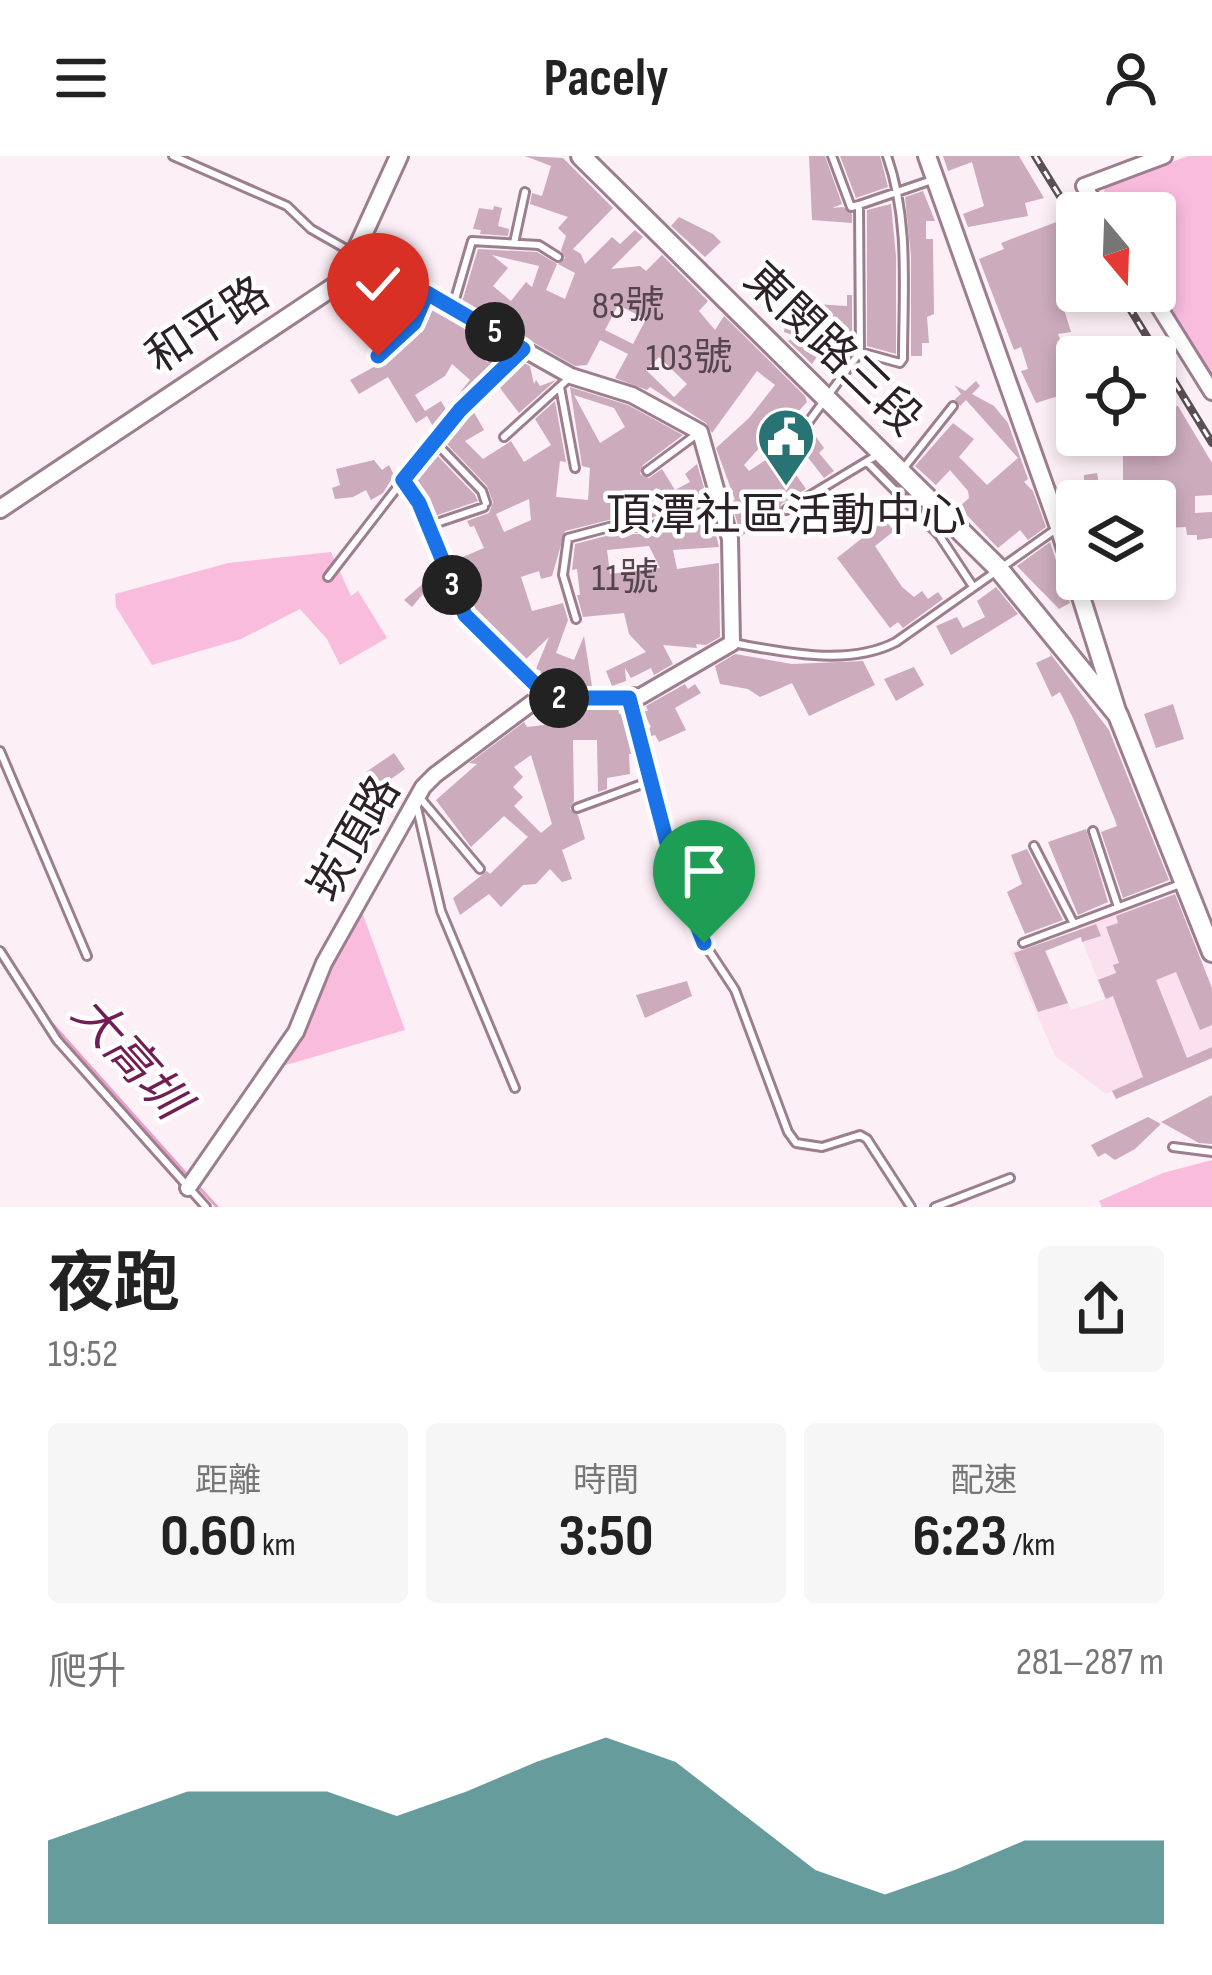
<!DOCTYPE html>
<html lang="zh-TW">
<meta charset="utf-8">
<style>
:root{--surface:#fff;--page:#f6f6f6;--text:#222;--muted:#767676;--accent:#287373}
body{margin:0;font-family:"Sofia Sans Condensed","Noto Sans TC",sans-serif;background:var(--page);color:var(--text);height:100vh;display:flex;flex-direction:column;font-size:45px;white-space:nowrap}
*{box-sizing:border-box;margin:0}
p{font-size:39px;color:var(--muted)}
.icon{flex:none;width:66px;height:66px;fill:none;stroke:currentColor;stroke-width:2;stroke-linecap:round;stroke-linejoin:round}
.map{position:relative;height:1051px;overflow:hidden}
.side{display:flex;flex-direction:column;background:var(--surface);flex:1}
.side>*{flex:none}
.needle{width:78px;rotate:161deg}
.controls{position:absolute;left:1056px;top:36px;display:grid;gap:24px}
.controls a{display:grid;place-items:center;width:120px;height:120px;border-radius:12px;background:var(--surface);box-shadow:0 6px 18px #0003;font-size:60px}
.pin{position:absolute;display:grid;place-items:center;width:102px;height:102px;color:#fff;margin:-123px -51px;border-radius:50% 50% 50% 0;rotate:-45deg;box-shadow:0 0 12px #0007}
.pin .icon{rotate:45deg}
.km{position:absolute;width:60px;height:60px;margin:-30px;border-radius:50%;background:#222;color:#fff;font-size:33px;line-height:60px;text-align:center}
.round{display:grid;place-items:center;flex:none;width:126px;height:126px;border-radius:12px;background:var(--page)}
.headline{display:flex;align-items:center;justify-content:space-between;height:204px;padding:0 48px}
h1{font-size:66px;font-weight:700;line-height:90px}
.figures{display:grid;grid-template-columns:repeat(3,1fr);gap:18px;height:204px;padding:12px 48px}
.figures div{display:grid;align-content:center;border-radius:12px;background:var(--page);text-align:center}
.figures b{font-size:60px;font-weight:700}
.figures small{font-size:33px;font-weight:400}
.figures p{font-size:33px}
.chart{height:336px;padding:24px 48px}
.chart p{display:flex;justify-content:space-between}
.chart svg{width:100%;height:216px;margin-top:12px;fill:var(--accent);opacity:.7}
header{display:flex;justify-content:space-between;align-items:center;height:156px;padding:0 48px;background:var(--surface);font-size:54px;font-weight:700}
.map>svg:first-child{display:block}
</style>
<header><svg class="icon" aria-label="menu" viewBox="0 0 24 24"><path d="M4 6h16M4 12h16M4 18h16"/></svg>Pacely<svg class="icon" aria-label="person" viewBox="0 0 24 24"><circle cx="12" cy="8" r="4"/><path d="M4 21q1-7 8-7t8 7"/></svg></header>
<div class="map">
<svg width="1212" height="1051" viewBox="0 0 1212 1051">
<rect width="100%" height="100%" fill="#fdeff6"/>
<path fill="#fbe1ee" d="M1149 744 1200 873 1212 869V891L1106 938 1055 900 1010 796 1042 785 1071 854 1105 843 1077 771Z"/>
<path fill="#f9bcdd" d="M1188 0H1212V223L1155 131V57H1109L1102 46 1105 31Z
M331 396 351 440 358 435 387 482 340 509 327 483 300 453 241 483 152 509 116 451 115 438 228 407Z
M362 756 405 874 286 909 322 819Z
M1212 1004V1051H1102L1099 1045 1163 1017Z"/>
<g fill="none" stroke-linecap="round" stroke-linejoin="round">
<path stroke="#ea9fc9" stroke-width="3" d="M24 827 46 861 188 1020
M195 1027 217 1051"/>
</g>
<path fill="#cbabbc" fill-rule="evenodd" d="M525 0 563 2 613 52 573 93 581 98 585 108 612 81 620 88 635 74 643 81 611 113 640 110 646 115 662 99 708 145 699 155 715 174 724 160 805 240 807 246 797 257 793 254 744 309 749 315 811 274 824 292 819 297 834 315 824 322 803 295 788 307 806 333 781 348 780 358 741 380 731 345 735 344 716 292 749 262 775 229 757 215 712 277 706 267 650 231 647 234 615 222 628 198 600 184 587 209 575 210 462 146 478 93 537 96 557 108 546 134 565 143 575 117 558 108 565 102 561 94 566 80 558 72 568 61 530 48 532 37 542 40 551 10ZM492 99 539 110 532 131 526 126 511 145 493 130 508 112ZM618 149 646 163 633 188 605 174ZM659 201 687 228 674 241 646 214Z
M809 0H825L842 48 832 52 843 51 852 58V67L812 64Z
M840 0H880L888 31 856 42Z
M943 0H1019L1044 42 1025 47 1028 60 968 71 963 58 984 50 972 6 948 15Z
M923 35 935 65H926V83H933L934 158 927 161 929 187H922V200H911V100L905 41Z
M891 48 896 100V198L867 190V54Z
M494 50 502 52 498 70 509 73 508 80 480 78 481 74 473 73 479 52 493 54Z
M679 61 713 78 721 86 705 101 671 70Z
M1059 65 1077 94V128L1058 134 1071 176 1058 178 1067 202 1077 198V244L1064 248 1055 241 1036 247 1021 215 1028 213 1021 191 1014 194 979 103 1004 93 1001 87Z
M374 122 415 145 408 163 373 194 362 172 378 165 360 150 356 154 348 136 355 128 361 135Z
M847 139H852V194L849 199 823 192 812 208 788 185 796 180 784 176 786 157H798L799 147 847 150Z
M428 152 483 183 474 193 487 206 501 193 506 196 465 239 461 235 470 224 452 208 445 220 415 239 425 255 441 245 448 257 434 272 427 260 416 267 388 221 359 238 350 224 383 206 420 172Z
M521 205 530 210 534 228 536 224 540 230 556 224 519 257 497 228Z
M976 225 980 230 972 238 994 250 1008 267 1028 323 1024 326 1033 335 1046 371 1028 384 1020 374 998 392 959 351 969 342 968 335 950 314 936 329 915 310 953 267 974 283 959 301 987 329 1018 302 966 244 960 250 955 243 961 238 954 229 965 235Z
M570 231 628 249 683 279 643 309 640 318 649 322 662 313 675 334 690 326 685 318 697 308 705 335 650 363H613L565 375 552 420 541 423 539 415 521 421 532 455 563 447 568 464 556 497 574 504 584 480 592 530 546 531 537 522 541 515 536 513 549 481 522 507 478 461 469 436 465 438 451 406 484 392 474 370 470 371 467 365 489 357 493 346 487 330 444 285 472 253 484 274 465 285 483 303 511 285 524 306 551 289 535 263 555 245 566 306 560 305 556 341 588 344 590 312 582 310ZM574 239 614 252 625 271 600 287ZM529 343 531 364 504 376 496 358Z
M1178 250 1212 307V339L1195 340V357L1212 356V382L1197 384V379H1187L1186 371 1165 372 1164 382 1155 381 1153 343 1084 345V319L1097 317 1099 328 1123 327V279H1155V252Z
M435 297 475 339 478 345 435 360 412 324Z
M374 304 382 314 389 309 394 319 383 337 371 344 366 334 353 341 335 343 332 332 340 329 336 313Z
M709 350 719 391 673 394 677 413 719 407 720 481 706 489 696 488 697 492 663 489 673 508 654 519 651 512 631 522 625 512 626 525 612 530 606 515 646 496 629 478 624 457 583 461 577 439H580L577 413 572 414 575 388 614 378H654ZM649 390 660 412 610 418 607 394Z
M885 364 894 375 875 390 902 431 914 441 922 435 928 443 938 436 943 443 903 472 898 466 890 472 837 402Z
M1050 386 1070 447 1059 453 1017 410Z
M442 422 454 452 447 459 419 436 422 439 412 451 404 444 426 425 433 431Z
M996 431 1018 458 951 499 936 470 957 461 963 472 985 461 977 445Z
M1049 496 1109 574 1169 724 1123 742 1101 676 1117 670 1115 664 1073 562 1060 536 1052 541 1036 507 1051 500Z
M735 498 792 508 863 505 875 529 809 560 792 527 760 541 748 533 720 528 715 510Z
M914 511 924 529 896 545 884 523Z
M685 528 688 533 695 528 701 537 675 552 686 574 659 586 655 579 648 581 646 574 651 571 643 555H648L646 550Z
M1173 548 1184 583 1156 592 1144 558Z
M618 552 619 558 625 557 637 598H629L630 618 607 622V633L598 636 597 584H573L574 645 570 653 578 659 585 683 562 694 572 723 562 726 550 713 536 728 523 729 501 751 489 738 460 759 453 742 487 715 490 718 528 681 504 660 471 691 436 644 477 608 469 607 524 566 527 571 544 569 538 556 541 554ZM531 599 552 668 541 677 514 650 523 641 513 631 523 621 514 611Z
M394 597 405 613 377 633 366 616Z
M1086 673 1108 746 1078 759 1048 686Z
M1027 693 1063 764 1025 778 1007 736 1022 728 1011 699Z
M1175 738 1212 832V869L1200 874 1176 816 1156 824 1187 902 1212 891V902L1116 943 1112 935 1143 921 1113 840 1106 843 1098 824 1116 817 1113 809 1119 807 1106 771 1118 767 1116 760Z
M1096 768 1101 780 1082 786 1081 781 1045 795 1068 847 1038 856 1014 797Z
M687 825 692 840 645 862 636 839Z
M1212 939V988L1199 987 1161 966Z
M1148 961 1161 968 1135 993 1115 1004 1105 997 1098 1001 1091 989Z"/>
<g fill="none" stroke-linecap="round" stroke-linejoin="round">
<defs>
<path id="service" d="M173 0 287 50 311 73 353 97
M859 49 935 23
M514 87 525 36
M453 150 472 85 539 89 558 101
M520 195 460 254 403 324 419 347 465 459 543 539
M860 196 900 207 903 203C903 134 910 65 887 0
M378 200 414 167 425 140
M560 231 575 312
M787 278 807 268 860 196 859 49 851 51 832 0
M504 281 568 223
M435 286 482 335 486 347
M867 306 939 379 972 429
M903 313 953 250
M647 315 697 278
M786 354 879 298
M428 370 484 351
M328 421 403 324
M576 463 563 419 568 382 613 370 652 371 715 338
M732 487C784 496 848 511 896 486L1056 373
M629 542 686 747 704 787 735 834 788 976 796 987 822 991 860 979 867 983 911 1051
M0 595 87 800
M421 643 480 713
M417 652 441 755 515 932
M577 652 653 624
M1093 675 1118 751
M1034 690 1074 768
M1023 787 1183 727
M0 795 57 884 206 1051
M1173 991 1212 996
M935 1051 1010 1022"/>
<path id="minor" d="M1101 57 1084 30 1164 0
M1149 135 1212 236
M188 1032 296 876 324 807 423 631 435 619 537 543 641 540 732 487 730 383 700 276 632 239 571 220 356 99"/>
<path id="tertiary" d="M927 0 1059 371 1117 555
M0 353 342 125 399 0"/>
<path id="secondary" d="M581 0 997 411 1118 559 1212 796"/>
</defs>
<use href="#service" stroke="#9c7e8e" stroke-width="12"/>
<use href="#minor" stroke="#9c7e8e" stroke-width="20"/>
<use href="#tertiary" stroke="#9c7e8e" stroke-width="22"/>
<use href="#secondary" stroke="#9c7e8e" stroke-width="24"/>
<use href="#service" stroke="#fff" stroke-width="6"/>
<use href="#minor" stroke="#fff" stroke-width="14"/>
<use href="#tertiary" stroke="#fff" stroke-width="16"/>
<use href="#secondary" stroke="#fff" stroke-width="18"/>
<defs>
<path id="rail" d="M1035 0 1077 68
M1119 135 1212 287"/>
</defs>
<use href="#rail" stroke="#5b4f56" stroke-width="8"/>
<use href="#rail" stroke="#fff" stroke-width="3" stroke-dasharray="9" stroke-linecap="butt"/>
</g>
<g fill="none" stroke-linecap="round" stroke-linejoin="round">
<defs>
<path id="route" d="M378 200 414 167 427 137 523 193 460 254 403 324 419 347 465 459 542 535 544 542H629L672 706 704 787"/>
</defs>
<use href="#route" stroke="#fff" stroke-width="24"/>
<use href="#route" stroke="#1a73e8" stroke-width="15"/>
</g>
<defs>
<symbol id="civic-pin" viewBox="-11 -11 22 30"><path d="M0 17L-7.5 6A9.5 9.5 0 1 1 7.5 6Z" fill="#287373" stroke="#fff"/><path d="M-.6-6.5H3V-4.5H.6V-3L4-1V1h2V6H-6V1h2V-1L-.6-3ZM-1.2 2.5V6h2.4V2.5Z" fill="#fff"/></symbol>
</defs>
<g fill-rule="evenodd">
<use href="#civic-pin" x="753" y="248" width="66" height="90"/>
</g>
<g text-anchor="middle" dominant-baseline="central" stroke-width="9" stroke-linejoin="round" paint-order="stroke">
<g font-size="39" fill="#54444d">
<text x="628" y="150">83號</text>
<text x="689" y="202">103號</text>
<text x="625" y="422">11號</text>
</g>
<g font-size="45" fill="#2d2128" stroke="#fff">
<text transform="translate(208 170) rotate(-33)">和平路</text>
<text transform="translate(832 194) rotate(44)">東閔路三段</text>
<text transform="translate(355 683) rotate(-60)">崁頂路</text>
</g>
<g font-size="45" fill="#2d2128" stroke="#fff">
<text x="786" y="360">頂潭社區活動中心</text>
</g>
<g font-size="48" font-style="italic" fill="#731d55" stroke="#fff">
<text transform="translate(129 902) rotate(48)">大高圳</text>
</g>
</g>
</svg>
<div class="controls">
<a><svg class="needle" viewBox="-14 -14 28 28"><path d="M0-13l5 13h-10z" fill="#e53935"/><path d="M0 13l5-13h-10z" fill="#767676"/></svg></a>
<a><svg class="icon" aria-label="locate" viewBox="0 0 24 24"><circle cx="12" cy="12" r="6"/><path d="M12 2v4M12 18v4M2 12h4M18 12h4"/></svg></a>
<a><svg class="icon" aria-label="layers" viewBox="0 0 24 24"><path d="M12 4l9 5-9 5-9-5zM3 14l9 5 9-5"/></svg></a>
</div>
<div class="pin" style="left:704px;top:787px;background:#1e9e55"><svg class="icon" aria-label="arrive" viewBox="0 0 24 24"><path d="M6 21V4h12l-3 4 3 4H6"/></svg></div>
<div class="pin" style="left:378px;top:200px;background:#d93025"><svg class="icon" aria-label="check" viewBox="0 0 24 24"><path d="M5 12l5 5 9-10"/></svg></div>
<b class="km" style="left:559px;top:542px">2</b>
<b class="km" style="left:452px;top:429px">3</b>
<b class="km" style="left:495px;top:176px">5</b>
</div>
<section class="side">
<div class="headline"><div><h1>夜跑</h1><p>19:52</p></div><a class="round"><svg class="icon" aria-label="share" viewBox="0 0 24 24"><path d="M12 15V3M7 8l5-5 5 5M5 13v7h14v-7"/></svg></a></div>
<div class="figures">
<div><p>距離</p><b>0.60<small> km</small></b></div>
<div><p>時間</p><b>3:50</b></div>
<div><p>配速</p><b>6:23<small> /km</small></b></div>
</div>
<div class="chart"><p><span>爬升</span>281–287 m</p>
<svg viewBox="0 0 160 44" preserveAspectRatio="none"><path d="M0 44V27L10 22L20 17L30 17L40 17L50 22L60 17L70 11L80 6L90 11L100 22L110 33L120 38L130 33L140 27L150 27L160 27V44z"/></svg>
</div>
</section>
